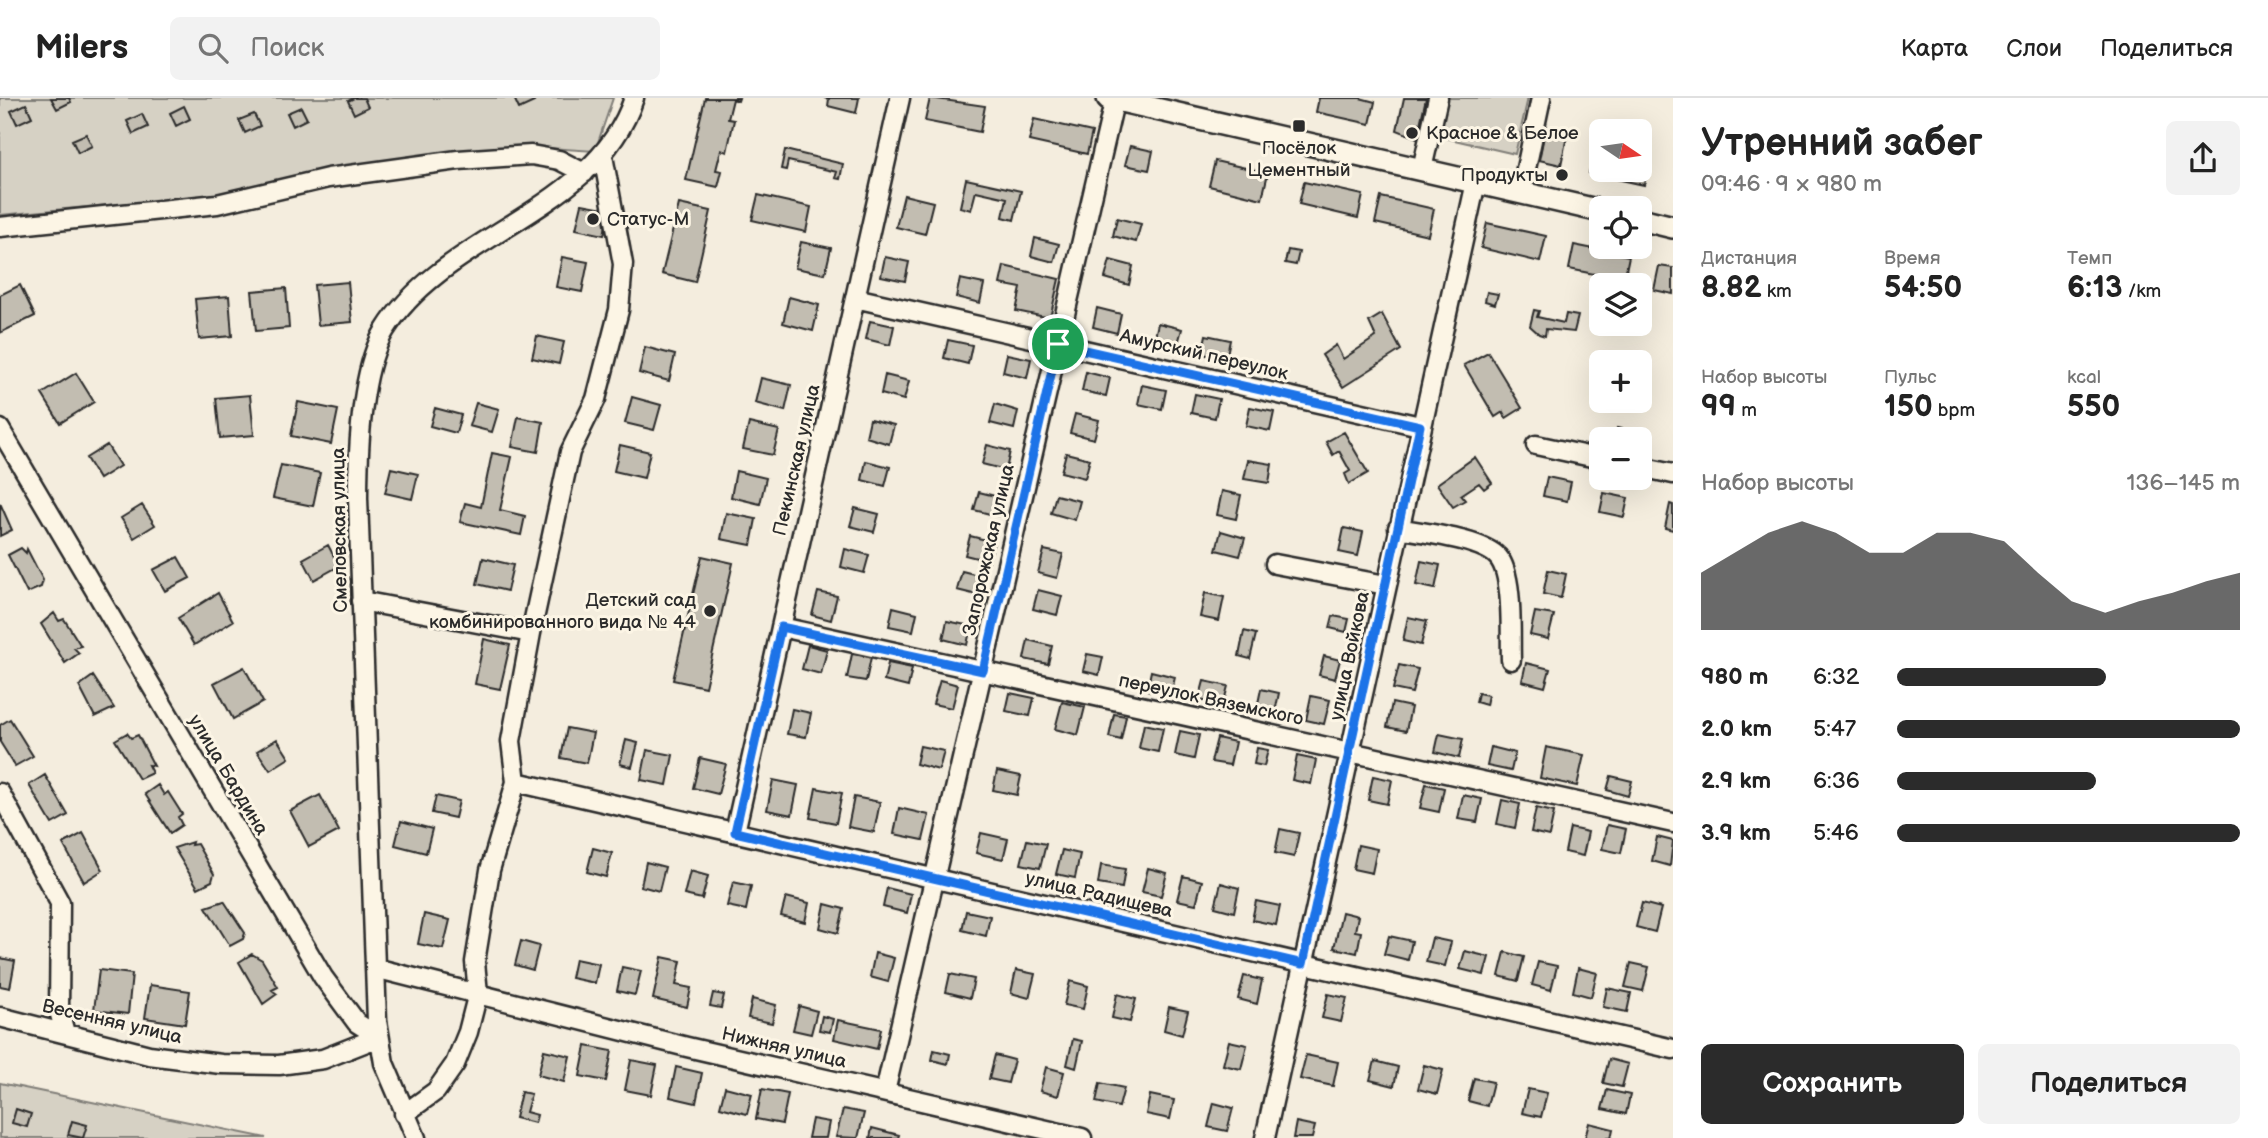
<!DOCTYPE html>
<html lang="ru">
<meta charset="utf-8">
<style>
:root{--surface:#fff;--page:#f2f2f2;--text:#222;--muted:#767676;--line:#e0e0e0;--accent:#2b2b2b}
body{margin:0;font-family:"Balsamiq Sans",sans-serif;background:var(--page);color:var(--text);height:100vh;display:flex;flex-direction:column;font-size:26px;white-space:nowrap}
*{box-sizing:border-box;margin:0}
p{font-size:23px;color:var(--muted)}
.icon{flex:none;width:38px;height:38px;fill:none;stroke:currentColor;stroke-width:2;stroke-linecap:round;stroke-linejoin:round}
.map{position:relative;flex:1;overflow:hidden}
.side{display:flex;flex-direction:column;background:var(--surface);width:595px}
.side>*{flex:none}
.needle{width:46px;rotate:103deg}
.buttons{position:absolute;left:1589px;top:21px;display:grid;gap:14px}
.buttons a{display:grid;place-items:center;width:63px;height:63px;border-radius:10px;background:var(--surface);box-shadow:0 7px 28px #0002;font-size:35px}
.pin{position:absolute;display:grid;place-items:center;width:60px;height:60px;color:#fff;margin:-30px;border:4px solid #fff;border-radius:50%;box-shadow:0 2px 7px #0007}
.round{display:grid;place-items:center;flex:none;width:74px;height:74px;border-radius:10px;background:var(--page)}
.summary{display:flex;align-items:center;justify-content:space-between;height:119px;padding:0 28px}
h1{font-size:38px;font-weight:600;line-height:52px}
.figures{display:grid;grid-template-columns:repeat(3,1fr);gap:10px;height:119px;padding:7px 28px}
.figures div{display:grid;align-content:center}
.figures b{font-size:30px;font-weight:600}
.figures small{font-size:19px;font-weight:400}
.figures p{font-size:19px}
.chart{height:196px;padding:14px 28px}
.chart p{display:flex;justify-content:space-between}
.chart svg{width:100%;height:126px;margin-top:7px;fill:var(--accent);opacity:.7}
.cta{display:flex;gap:14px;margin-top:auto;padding:14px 28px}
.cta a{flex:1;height:80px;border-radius:10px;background:var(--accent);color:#fff;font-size:28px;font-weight:600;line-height:80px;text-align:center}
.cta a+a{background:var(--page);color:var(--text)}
ul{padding:0 28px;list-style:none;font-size:23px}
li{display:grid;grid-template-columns:112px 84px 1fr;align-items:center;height:52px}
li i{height:18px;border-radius:9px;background:var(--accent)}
header{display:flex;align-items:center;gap:42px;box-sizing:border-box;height:98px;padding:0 35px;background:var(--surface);border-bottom:2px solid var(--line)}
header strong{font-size:33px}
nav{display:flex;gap:38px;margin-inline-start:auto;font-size:24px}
.search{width:490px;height:63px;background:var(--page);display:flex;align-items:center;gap:18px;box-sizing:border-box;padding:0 24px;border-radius:10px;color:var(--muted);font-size:26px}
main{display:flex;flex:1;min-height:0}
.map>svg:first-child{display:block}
</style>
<header>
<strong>Milers</strong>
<div class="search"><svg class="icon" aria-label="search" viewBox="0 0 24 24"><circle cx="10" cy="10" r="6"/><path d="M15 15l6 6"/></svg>Поиск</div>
<nav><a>Карта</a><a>Слои</a><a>Поделиться</a></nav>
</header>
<main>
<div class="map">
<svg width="1673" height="1040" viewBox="0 0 1673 1040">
<rect width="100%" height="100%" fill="#f4edde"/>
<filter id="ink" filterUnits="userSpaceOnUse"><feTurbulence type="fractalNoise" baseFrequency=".0143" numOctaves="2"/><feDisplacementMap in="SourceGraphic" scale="14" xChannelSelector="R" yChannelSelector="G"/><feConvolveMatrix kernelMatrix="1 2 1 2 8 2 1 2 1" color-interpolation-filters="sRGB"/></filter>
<g filter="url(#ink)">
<path fill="#d6d1c4" stroke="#807e78" stroke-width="2" d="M0 0H613L595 53 533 49 459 53 378 64 217 97 0 117Z
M1446 0H1528L1515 56 1437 38Z
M0 985 266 1040H0Z"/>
<path fill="#c2bdb1" stroke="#2b2b2b" stroke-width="2" d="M51 0H69L71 4 57 11Z
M354 0H364L368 9 354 16 348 3Z
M514 0H532L534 4 519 11Z
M705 0H739L738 3 733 1 728 21 734 22 727 54 721 52 716 72 722 73 718 89 686 82Z
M824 0H859L856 15 828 8 829 1Z
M930 0 985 8 980 34 925 23Z
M1319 0H1360L1375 4 1370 26 1316 14Z
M1404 0H1426L1417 40 1397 32Z
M26 6 32 19 17 26 11 13Z
M184 8 190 21 176 28 170 15Z
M301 9 307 21 293 28 287 15Z
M142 16 148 29 133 36 127 23Z
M254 16 260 28 245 35 239 22Z
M1034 21 1092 34 1087 56 1029 43Z
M1545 33 1567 38 1561 67 1539 62Z
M86 36 92 48 78 55 72 42Z
M1130 48 1153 53 1149 72 1125 67Z
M785 52 843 66 840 81 835 80 837 74 788 63 786 72 781 71Z
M1595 52 1601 54V72H1640V62L1649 65 1644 87 1589 75Z
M1215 63 1268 75 1262 101 1209 88Z
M966 81 1021 93 1014 122 1003 119 1007 100 976 93 971 112 960 109Z
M1304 84 1363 97 1358 120 1299 106Z
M758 97 811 109 806 134 752 122Z
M904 97 933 104 925 136 896 129Z
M1381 99 1434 111 1428 137 1375 125Z
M582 106 609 111 604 137 576 131Z
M679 106 711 113 695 184 662 176Z
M1117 120 1141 126 1136 144 1113 138Z
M1487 125 1546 138 1540 164 1481 150Z
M1035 140 1059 146 1054 164 1031 158Z
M801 144 831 150 825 176 795 170Z
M1574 147 1629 158 1624 182 1569 171Z
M1288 152 1299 154 1296 167 1285 165Z
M562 159 588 164 582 194 556 189Z
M885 159 909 164 905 183 881 178Z
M1110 162 1133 168 1129 187 1105 180Z
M1004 168 1059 181 1050 220 1016 213 1021 190 1000 186Z
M1659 168 1673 170V196L1654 192Z
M960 181 984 186 980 205 956 199Z
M348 184 352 224 318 227 314 187Z
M20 187 35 218 0 235V197Z
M286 190 289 230 256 233 252 193Z
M1487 194 1498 196 1495 206 1485 203Z
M229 198 232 238 199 241 195 201Z
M789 199 819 207 813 233 783 225Z
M1097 210 1121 216 1117 235 1093 229Z
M1534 212 1539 213 1537 219 1564 225 1566 216 1578 218 1574 234 1546 231 1545 238 1539 236 1530 228Z
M1382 216 1401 252 1343 289 1322 257 1336 247 1343 261 1376 239 1369 224Z
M870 223 894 228 890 247 866 241Z
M1158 225 1182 231 1177 249 1154 244Z
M1626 226 1643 227 1641 233 1625 229Z
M1206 237 1230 242 1226 261 1202 256Z
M537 238 564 244 559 266 532 260Z
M948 242 972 247 968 266 944 260Z
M645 249 675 257 669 283 639 275Z
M1488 254 1522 310 1506 320 1503 314 1495 319 1464 267Z
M1007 256 1031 261 1027 280 1003 274Z
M1086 274 1110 280 1106 298 1082 293Z
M76 275 94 304 60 325 42 296Z
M885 277 909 283 904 302 881 296Z
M761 280 791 287 785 313 755 305Z
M1142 287 1166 292 1162 311 1138 306Z
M1195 296 1219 301 1215 320 1191 315Z
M250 297 254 337 220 340 216 300Z
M632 299 661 307 654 332 625 325Z
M298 304 338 312 331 346 291 338Z
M476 305 499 311 492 334 469 328Z
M995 306 1018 313 1014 331 990 325Z
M1250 309 1274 314 1270 333 1246 328Z
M435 310 461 317 456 335 430 328Z
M1075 316 1099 322 1094 341 1070 335Z
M518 319 543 324 538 354 512 349Z
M870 321 894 327 889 346 866 339Z
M749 325 779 332 773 357 743 351Z
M1617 330 1641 336 1639 341H1614Z
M1344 334 1368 375 1349 386 1345 376 1350 373 1339 353 1333 357 1326 344Z
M107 347 120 368 99 381 86 360Z
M620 347 650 354 644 380 614 373Z
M987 347 1010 353 1006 372 982 366Z
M492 355 512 359 500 412 525 418 521 437 460 424 465 405 481 409Z
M1066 355 1090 361 1085 380 1061 374Z
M1475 359 1492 385 1484 391 1479 385 1461 397 1465 402 1453 409 1437 386Z
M1248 362 1272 366 1269 385 1244 381Z
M866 363 890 369 885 388 862 382Z
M281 367 320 375 313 408 273 400Z
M391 370 418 376 412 401 385 395Z
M736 373 766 380 760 406 731 399Z
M1547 379 1571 384 1567 403 1543 398Z
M1222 393 1241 397 1236 421 1217 417Z
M979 394 1003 400 998 418 974 412Z
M1604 395 1628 400 1624 419 1600 414Z
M1056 397 1080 403 1075 422 1051 415Z
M0 405 12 432 0 438Z
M1670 406 1673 407V432L1665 430Z
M142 407 155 427 134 440 121 420Z
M855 410 879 416 874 434 850 428Z
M726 415 756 421 751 447 721 441Z
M1344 430 1363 434 1358 458 1339 454Z
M1221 433 1245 440 1240 458 1216 452Z
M970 438 994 444 989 463 965 457Z
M328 447 339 468 314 482 303 461Z
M21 450 26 455 27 451 43 482 41 489 27 495 8 457Z
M845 451 869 457 864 475 841 469Z
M1044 452 1063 456 1057 480 1038 475Z
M702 458 733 465 705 589 673 582Z
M178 459 190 480 165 493 153 472Z
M483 460 513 467 507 493 477 486Z
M1421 463 1440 467 1435 491 1416 487Z
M1548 472 1566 476 1561 500 1543 496Z
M962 473 986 479 981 498 957 492Z
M1038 492 1062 498 1057 517 1033 511Z
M818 494 837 498 831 522 812 517Z
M218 495 233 523 194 547 178 520Z
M1205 495 1224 499 1219 523 1200 519Z
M893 509 917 515 913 533 889 528Z
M1535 514 1554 517 1548 541 1530 537Z
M54 515 59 523 64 521 81 548 74 550 79 555 65 565 41 526Z
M1333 518 1349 521 1346 534 1330 530Z
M1408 519 1427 523 1421 547 1403 543Z
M947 523 971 528 967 547 943 541Z
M1244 533 1256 536 1250 561 1239 558Z
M484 541 510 547 500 591 475 586Z
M1028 542 1052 548 1048 566 1024 561Z
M808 547 827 552 821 576 802 571Z
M852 556 871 559 866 583 847 580Z
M1087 556 1103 559 1099 577 1083 573Z
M1324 558 1340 562 1335 581 1319 577Z
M888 565 912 570 908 589 884 583Z
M1526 565 1550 571 1545 589 1522 583Z
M1399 567 1418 571 1412 595 1393 591Z
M244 569 263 604 233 621 214 585Z
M1151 573 1175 579 1171 597 1147 592Z
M93 578 114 610 95 619 79 588Z
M940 582 958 587 952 610 933 606Z
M1204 583 1228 588 1223 607 1199 602Z
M1261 591 1279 595 1274 619 1256 615Z
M1010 595 1034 600 1030 618 1006 613Z
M1478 595 1488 597 1486 607 1476 604Z
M1311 598 1330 602 1324 626 1306 622Z
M1062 604 1085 609 1078 637 1055 631Z
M1392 605 1411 609 1406 633 1387 629Z
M792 611 811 615 806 639 787 636Z
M1114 616 1126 618 1121 642 1109 639Z
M10 621 33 658 15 668 0 644V627Z
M1144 626 1163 630 1158 654 1139 650Z
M567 630 593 635 587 665 561 660Z
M1180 633 1199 637 1194 661 1175 657Z
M127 635 131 640 138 637 154 668 148 667 152 675 139 681 115 642Z
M1439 636 1463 641 1459 660 1435 654Z
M1217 640 1235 644 1230 667 1211 664Z
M277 641 289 660 270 672 257 653Z
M626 642 638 645 632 669 620 666Z
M920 648 944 653 939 672 916 666Z
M1491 649 1515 655 1511 673 1487 668Z
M1546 649 1584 657 1577 688 1540 680Z
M1257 650 1268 652 1264 668 1254 666Z
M647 652 673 657 667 687 641 682Z
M1297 658 1316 662 1311 686 1292 682Z
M700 660 726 666 718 696 693 690Z
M997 673 1021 678 1017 697 993 692Z
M45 677 68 717 52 726 29 687Z
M1373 678 1392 682 1387 706 1368 702Z
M1611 678 1632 683 1628 698 1607 692Z
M773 682 798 687 792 717 767 712Z
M1426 686 1444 690 1439 714 1420 710Z
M158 687 164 697 168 694 182 716 178 719 182 727 170 735 145 696Z
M816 690 842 695 836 725 810 720Z
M320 697 339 733 309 749 290 713Z
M1463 697 1482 701 1477 724 1458 721Z
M436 698 459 703 455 720 432 715Z
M854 699 880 704 874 734 848 729Z
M1502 702 1520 706 1515 730 1497 726Z
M899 710 929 717 923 742 894 736Z
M1536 710 1554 714 1549 738 1531 734Z
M401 723 432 731 426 755 395 747Z
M1607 727 1626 731 1621 755 1602 751Z
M1570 730 1588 734 1583 758 1565 754Z
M1280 731 1299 735 1294 759 1275 755Z
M83 735 103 772 84 784 63 746Z
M981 735 1008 741 1003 761 976 755Z
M1657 739 1673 743 1670 768 1652 763Z
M1027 742 1046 746 1040 770 1021 766Z
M192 744 191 747 197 746 214 776 212 783 198 790 174 750Z
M1358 747 1377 751 1372 775 1353 771Z
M593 750 612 755 606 779 587 774Z
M1062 752 1080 756 1075 780 1056 776Z
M646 764 665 769 659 793 641 788Z
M1101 767 1125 771 1122 790 1098 786Z
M1148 770 1167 775 1161 798 1142 794Z
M690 773 708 778 702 801 684 797Z
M1183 778 1202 783 1196 806 1177 802Z
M733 784 751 788 746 812 727 808Z
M1221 785 1239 790 1234 814 1215 809Z
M887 790 911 796 907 815 883 809Z
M786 799 809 805 805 824 781 818Z
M224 803 245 835 243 841 230 848 206 809Z
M1256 803 1280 808 1276 827 1252 822Z
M1642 805 1661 810 1655 834 1636 829Z
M825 806 844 811 838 835 820 830Z
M966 813 990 818 986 838 962 832Z
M1342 814 1358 818 1355 833 1361 834 1357 855 1334 850Z
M424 816 450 822 443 851 418 846Z
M1389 838 1412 843 1408 862 1384 856Z
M1432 840 1451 844 1445 868 1426 864Z
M521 843 539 848 533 872 515 867Z
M1465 853 1489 859 1484 877 1460 871Z
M1505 854 1524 859 1518 883 1499 878Z
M875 855 894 860 888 884 870 879Z
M252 856 262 862 278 889 272 892 277 896 263 906 239 864Z
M662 859 681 863 676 887 691 890 687 909 653 901Z
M0 860 15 863 10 890 0 888Z
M575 861 599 866 595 885 571 880Z
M1538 864 1557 868 1551 892 1532 887Z
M1631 865 1649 869 1643 893 1625 889Z
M622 869 641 873 635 897 617 893Z
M1578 870 1597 875 1591 899 1573 894Z
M99 872 132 876 128 916 94 912Z
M1016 872 1035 876 1029 900 1011 895Z
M950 876 974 881 970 900 946 894Z
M1244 878 1262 882 1257 906 1238 901Z
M1070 883 1088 888 1083 911 1064 907Z
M150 887 190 893 185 926 145 920Z
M1607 890 1631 895 1627 914 1603 909Z
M713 895 724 897 721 910 710 908Z
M1117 896 1136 901 1130 924 1112 920Z
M1328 896 1347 900 1341 924 1322 920Z
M752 901 776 907 772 925 748 920Z
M799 908 817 913 811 936 793 932Z
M1169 909 1188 913 1182 937 1164 932Z
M822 918 833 921 830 934 819 932Z
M838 922 881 931 877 951 834 941Z
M1073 941 1082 943 1076 970 1067 967Z
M1229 943 1247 947 1241 971 1223 967Z
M586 948 612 953 606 983 580 978Z
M544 952 570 958 564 984 538 977Z
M934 952 950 956 948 966 932 962Z
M995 957 1014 962 1008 985 989 981Z
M1306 957 1338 964 1333 988 1300 981Z
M1609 961 1628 966 1622 989 1603 985Z
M631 962 657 967 651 997 625 992Z
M1375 963 1398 969 1394 988 1370 982Z
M1424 967 1443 972 1437 996 1418 991Z
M676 969 702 975 696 1005 670 999Z
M1046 969 1064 974 1058 998 1040 993Z
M1474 980 1493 984 1487 1008 1468 1003Z
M1100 985 1124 990 1119 1009 1096 1004Z
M725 989 752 996 747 1016 720 1009Z
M762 991 788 996 782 1026 756 1021Z
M1528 991 1547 995 1541 1019 1522 1015Z
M1607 992 1630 997 1626 1016 1602 1011Z
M521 994 531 996 526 1014 537 1017 535 1025 515 1020Z
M1150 997 1174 1002 1170 1021 1146 1016Z
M1214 1005 1233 1010 1227 1033 1208 1029Z
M16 1011 31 1016 27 1029 12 1025Z
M843 1011 864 1015 858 1040 836 1039Z
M812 1021 829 1024 826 1040H808Z
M72 1023 87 1027 83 1040 68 1037Z
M1296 1024 1315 1028 1312 1040H1293Z
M1589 1025 1613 1031 1611 1040H1585Z
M872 1030 899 1037 898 1040H870Z"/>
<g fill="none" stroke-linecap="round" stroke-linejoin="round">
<defs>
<path id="minor" d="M1422 71 1438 0
M1521 94 1541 0
M0 129 217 106 328 80 458 62 531 57 559 62 584 75
M855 200 1420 328
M0 331 323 879 357 925 379 939
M1536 347 1601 361
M1640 369 1673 376
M1398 430C1423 435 1482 441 1498 459 1514 477 1510 537 1511 562
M1275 466 1386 487
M361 503 531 535
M781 529 1673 725
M516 684 1673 951
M0 695 60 805 59 913 65 935
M735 734 900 0
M375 870 687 949 1082 1040
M0 919 149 957 221 966 279 967 323 961 379 939
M885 994 1115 0
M404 1016 436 993 455 966 468 934 478 895 475 864 490 772 516 684 511 643 531 535 570 354 596 301 619 212 623 166 603 58
M416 1040 384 965 377 923 358 400C358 354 360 272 385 232 446 134 597 114 634 0
M1265 1040 1476 84"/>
<path id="major" d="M1108 0 1601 113
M1640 121 1673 129"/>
</defs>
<use href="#minor" stroke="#2b2b2b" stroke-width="23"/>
<use href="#major" stroke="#2b2b2b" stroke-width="26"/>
<use href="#minor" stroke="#fcf5e5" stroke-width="18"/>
<use href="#major" stroke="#fcf5e5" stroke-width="21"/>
</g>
</g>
<g fill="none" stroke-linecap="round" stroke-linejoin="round" filter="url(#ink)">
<defs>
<path id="route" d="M1058 246 1420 328 1303 866 735 734 781 529 983 573Z"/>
</defs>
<use href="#route" stroke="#fff" stroke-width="14"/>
<use href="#route" stroke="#1a73e8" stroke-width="9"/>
</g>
<g fill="#2b2b2b" stroke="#fcf5e5" stroke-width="2.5">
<rect x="1292" y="21" width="14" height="14" rx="3.5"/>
<circle cx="1412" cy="35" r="7"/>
<circle cx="1562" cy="77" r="7"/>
<circle cx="593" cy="121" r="7"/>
<circle cx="710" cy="513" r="7"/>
</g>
<g text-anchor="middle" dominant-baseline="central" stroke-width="6" stroke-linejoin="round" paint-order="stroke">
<g font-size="19" fill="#2b2b2b" stroke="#fcf5e5" text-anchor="start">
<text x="1426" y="35">Красное &amp; Белое</text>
<text x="1299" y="50" text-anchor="middle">Посёлок<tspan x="1299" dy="22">Цементный</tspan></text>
<text x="1548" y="77" text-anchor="end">Продукты</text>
<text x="607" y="121">Статус-М</text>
<text x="696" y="502" text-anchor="end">Детский сад<tspan x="696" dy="22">комбинированного вида № 44</tspan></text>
</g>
<g font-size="19" fill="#2b2b2b" stroke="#fcf5e5">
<text transform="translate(1204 257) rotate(13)">Амурский переулок</text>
<text transform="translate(797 362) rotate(-77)">Пекинская улица</text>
<text transform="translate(340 432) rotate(-91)">Смеловская улица</text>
<text transform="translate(989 452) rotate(-77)">Запорожская улица</text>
<text transform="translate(1350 558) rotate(-78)">улица Войкова</text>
<text transform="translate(1211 602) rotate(12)">переулок Вяземского</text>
<text transform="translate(228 677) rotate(59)">улица Бардина</text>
<text transform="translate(1099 797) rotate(13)">улица Радищева</text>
<text transform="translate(112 924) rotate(13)">Весенняя улица</text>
<text transform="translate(784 950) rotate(13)">Нижняя улица</text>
</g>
</g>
</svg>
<div class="buttons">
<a><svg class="needle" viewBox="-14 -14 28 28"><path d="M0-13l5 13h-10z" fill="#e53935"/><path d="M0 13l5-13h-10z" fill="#767676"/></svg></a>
<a><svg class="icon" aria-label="locate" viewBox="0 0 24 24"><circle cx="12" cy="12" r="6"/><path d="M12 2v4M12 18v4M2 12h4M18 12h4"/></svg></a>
<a><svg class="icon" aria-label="layers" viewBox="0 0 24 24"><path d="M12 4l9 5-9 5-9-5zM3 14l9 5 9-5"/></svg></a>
<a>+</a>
<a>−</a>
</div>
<div class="pin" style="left:1058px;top:246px;background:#1e9e55"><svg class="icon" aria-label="arrive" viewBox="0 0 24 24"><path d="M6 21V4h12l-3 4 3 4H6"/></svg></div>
</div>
<section class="side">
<div class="summary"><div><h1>Утренний забег</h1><p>09:46 · 9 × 980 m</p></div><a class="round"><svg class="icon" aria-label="share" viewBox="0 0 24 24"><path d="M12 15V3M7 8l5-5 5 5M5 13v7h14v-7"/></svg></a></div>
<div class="figures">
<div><p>Дистанция</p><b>8.82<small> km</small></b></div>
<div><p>Время</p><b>54:50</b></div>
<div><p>Темп</p><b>6:13<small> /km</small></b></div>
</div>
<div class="figures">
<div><p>Набор высоты</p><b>99<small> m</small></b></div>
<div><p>Пульс</p><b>150<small> bpm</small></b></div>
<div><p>kcal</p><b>550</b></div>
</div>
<div class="chart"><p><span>Набор высоты</span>136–145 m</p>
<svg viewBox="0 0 160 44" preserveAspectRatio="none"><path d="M0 44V24L10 17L20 10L30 6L40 10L50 17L60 17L70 10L80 10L90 13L100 24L110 34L120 38L130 34L140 31L150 27L160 24V44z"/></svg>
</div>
<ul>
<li><b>980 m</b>6:32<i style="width:61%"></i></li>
<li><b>2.0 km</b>5:47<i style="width:100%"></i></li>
<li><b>2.9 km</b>6:36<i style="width:58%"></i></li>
<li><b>3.9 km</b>5:46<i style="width:100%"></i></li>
</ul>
<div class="cta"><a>Сохранить</a><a>Поделиться</a></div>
</section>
</main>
